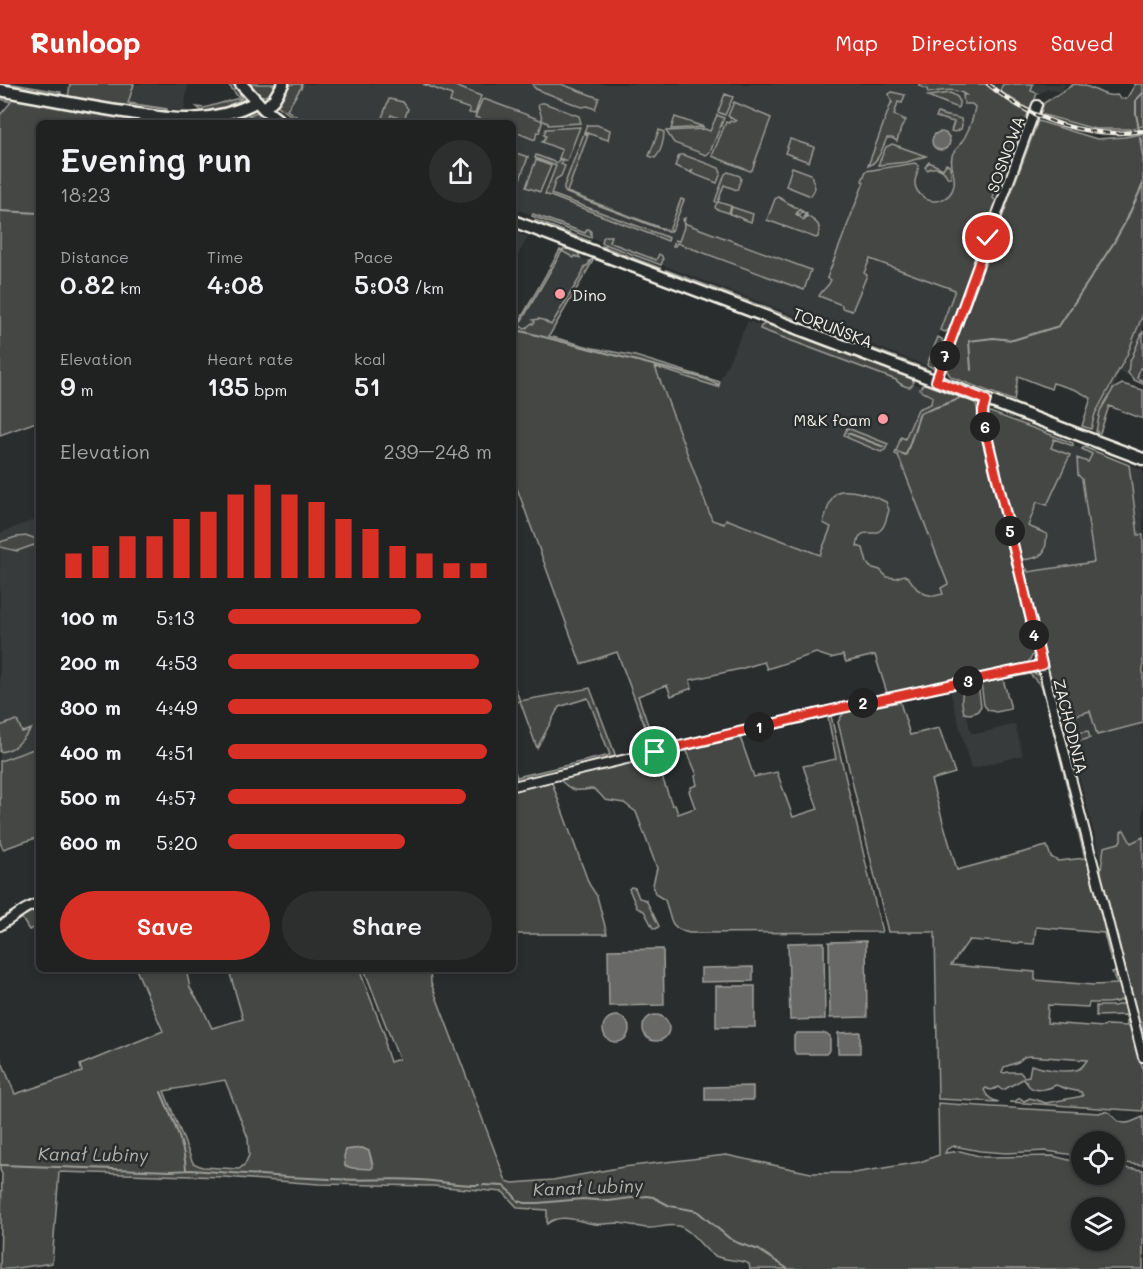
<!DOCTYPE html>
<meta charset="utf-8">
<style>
:root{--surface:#202222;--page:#2d2f2f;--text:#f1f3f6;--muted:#a2a4a5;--line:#3d3f40;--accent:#d93025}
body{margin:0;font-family:Mali,sans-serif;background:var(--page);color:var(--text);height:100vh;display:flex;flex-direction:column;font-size:22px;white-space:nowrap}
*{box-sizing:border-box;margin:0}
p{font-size:20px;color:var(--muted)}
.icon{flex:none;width:33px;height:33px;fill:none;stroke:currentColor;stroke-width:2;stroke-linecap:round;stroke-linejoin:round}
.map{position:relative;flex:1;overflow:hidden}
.drawer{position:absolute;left:36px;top:36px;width:480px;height:852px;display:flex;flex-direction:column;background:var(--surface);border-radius:9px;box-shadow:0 3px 9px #0003,0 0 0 2px var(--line)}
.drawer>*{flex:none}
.controls{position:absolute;left:1071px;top:1047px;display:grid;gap:12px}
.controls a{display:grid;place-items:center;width:54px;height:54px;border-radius:50%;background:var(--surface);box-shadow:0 3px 9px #0003,0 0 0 2px var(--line);font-size:30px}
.pin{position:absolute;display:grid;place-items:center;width:51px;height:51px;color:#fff;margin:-26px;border:3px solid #fff;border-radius:50%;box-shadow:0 2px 6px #0007}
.km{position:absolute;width:30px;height:30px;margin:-15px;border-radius:50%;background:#222;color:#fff;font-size:16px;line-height:30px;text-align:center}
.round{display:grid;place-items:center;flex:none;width:63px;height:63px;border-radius:32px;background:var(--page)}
.head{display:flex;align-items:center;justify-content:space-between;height:102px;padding:0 24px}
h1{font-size:33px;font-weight:600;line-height:45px}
.metrics{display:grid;grid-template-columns:repeat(3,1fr);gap:9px;height:102px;padding:6px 24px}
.metrics div{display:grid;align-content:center}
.metrics b{font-size:26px;font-weight:600}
.metrics small{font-size:16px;font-weight:400}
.metrics p{font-size:16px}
.chart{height:168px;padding:12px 24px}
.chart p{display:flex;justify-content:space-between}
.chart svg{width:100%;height:108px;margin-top:6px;stroke:var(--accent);stroke-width:6}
.action{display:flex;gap:12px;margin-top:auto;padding:12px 24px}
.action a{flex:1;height:69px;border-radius:36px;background:var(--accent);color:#fff;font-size:24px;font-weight:600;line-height:69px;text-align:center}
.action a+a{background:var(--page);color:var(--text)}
ul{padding:0 24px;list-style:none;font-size:20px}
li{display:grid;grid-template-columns:96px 72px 1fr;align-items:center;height:45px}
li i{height:15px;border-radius:8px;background:var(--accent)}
header{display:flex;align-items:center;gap:36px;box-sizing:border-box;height:84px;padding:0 30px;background:var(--accent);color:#fff}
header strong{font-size:28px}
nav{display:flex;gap:33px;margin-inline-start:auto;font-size:21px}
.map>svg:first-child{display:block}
</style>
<header>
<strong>Runloop</strong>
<nav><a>Map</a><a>Directions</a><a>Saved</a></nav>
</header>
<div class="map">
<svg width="1143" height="1185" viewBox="0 0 1143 1185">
<rect width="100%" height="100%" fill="#2a2d2e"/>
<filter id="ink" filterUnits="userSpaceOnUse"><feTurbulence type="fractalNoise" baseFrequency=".0167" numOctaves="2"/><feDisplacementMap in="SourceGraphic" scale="12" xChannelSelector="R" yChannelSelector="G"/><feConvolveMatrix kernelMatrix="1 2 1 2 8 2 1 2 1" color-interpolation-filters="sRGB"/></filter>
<g filter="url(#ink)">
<path fill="#373a3a" d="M134 0H188L184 27 127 19Z
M291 0H1065L1061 8 1048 5 1026 17 930 196 955 206 927 282 513 124V39H303L279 22Z
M513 148 528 153 513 180Z
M1143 165V297L1119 288 1100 349 1082 342Z
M561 166 593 178 549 252 516 243Z
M748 237 954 315 959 527 712 436 655 282 717 302Z
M1055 354 1093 367 1084 388 1104 536 1044 552 1018 451Z
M1128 380 1143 386V451H1138Z
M39 434V674L0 684V449Z
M971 602 963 614 971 649H981L1015 640 1023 671 971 685 950 607Z
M1143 613V768L1102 780 1064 634Z"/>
<path fill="#444645" stroke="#9c9c96" stroke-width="1.5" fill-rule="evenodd" d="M0 0H13L61 8 60 15 0 3Z
M70 0H134L128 19 167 25V29H165V26L164 25 130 20 128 23 68 14Z
M228 0H236L242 7 243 15 237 21 206 30 197 23 204 24 239 14Z
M247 0H280C267 16 261 16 247 0Z
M286 0H302L301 5H300L287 26 306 39H300L276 20Z
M423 0H450L481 12 475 30 469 29 470 25 450 18 452 11Z
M533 0H561L599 14 595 25 588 22 582 23 536 5 533 2Z
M919 0H986L1007 16 1030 30 1016 68 1014 69 1010 68 993 114 996 117 997 119 950 245 945 248 940 246 955 206 870 175 864 189 867 191 852 227 842 224V221L819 212C822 205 828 204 831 196L827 194 864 98 862 97 866 87 915 79C916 80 918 81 918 82 921 88 907 99 922 112 933 122 951 116 954 101 956 90 948 79 953 69 954 68 959 62 959 62 967 51 973 36 975 23L972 20H964L963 11H966C954 3 941 7 928 9L927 5 919 2Z
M1003 0H1033L1031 7 1037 9 1031 27 1000 7Z
M1074 0C1092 0 1102 14 1117 11L1121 15 1127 14 1135 1 1133 0H1143V42L1129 45H1095L1040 30 1044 19Z
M892 8 905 11 902 19 898 18 894 31 902 34V36L903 37 904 35 906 36 901 44 897 57 892 54H887C882 64 879 78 868 82L891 19H892L889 10Z
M950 9C958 12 961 15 958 24L928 12Z
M0 10 122 34 180 39H39V337L0 351V31L11 18 0 15Z
M725 10 733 13 725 31 718 28Z
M389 15 403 18 408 25 404 36 391 31 388 39H380Z
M484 15 541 36 542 39 539 49 537 48 535 56 513 47V39H491L475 33 482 16Z
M734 18 771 34 752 86 750 87 712 72 726 38 729 39 730 37 734 38 736 37 728 32Z
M540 19H544L579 32 581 39 548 41V39L543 37 538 21Z
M246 28 250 31 256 28 266 33 270 39H262L250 32 221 39 224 35Z
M938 29C945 33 953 32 961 35L962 41 961 45 955 48 951 47 954 38 936 33Z
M717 31 724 34 710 68 706 71 674 59 666 47 705 45 710 47Z
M675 33 704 43 671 45Z
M1038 37 1097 55 1124 53 1143 50V230L1127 271 1095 330 1091 345 1082 342 1091 314 1076 306 1053 299 1051 305 1018 292 1014 317 951 293 947 287 948 279Z
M587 41H597L610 46 608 56 584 48Z
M580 43 567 77 559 74 562 66 542 58 544 57 546 52 544 51 546 45Z
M659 46 664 48C664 57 661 68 655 74L649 72Z
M584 49 588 51 567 108 669 147 681 115 684 116 672 147H666L566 109 564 106V102Z
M790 55 814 63 809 78 785 69Z
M892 60 926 72 907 78 878 81 886 63Z
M513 68 528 73 518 101 513 98Z
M536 71 557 79 559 75 562 77 561 80 565 82 561 92 556 95 551 110 667 153 669 154 668 157 545 110 556 82 535 74Z
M679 71H684L719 84 721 89 717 99 691 89 693 86 690 88 675 82Z
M536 76 551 82 540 108 526 103Z
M929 78 943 85 946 80 950 82 951 94H948C944 85 936 81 927 86L925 83Z
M792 83 811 90 815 104 811 112 786 102Z
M728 88 740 92 741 95 737 106 724 101 718 118 731 122 729 129 716 125 715 123 717 119 715 117 725 90Z
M778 113 807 130 804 134 805 130 801 128 800 131 798 130V127L796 130 804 136 807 132C818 139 821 140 818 153L816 154 767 136 775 115Z
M732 123 753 130 751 138 730 130Z
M533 130 585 149 587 145H589L591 148V154L532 132Z
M685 134 684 139 811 186 804 206 677 159 675 162H673L675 156 679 157 684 143 683 135Z
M535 136 589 157 583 159 533 140Z
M606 152H611L609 158 656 176 659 170 662 172 663 176 661 181 602 159 603 154Z
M603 162 660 184 656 186 607 168Z
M564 165C572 165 578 165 580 174L575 172 574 174 562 167 519 241 525 245 532 239 533 240 535 238 533 236 539 235 543 236 551 241 581 192 585 182H587L590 178 589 177 594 175 549 252 593 264 635 272 720 298 718 303 655 283 712 436 724 440 726 435 820 471 831 443 823 439C826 431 829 415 836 409 846 402 876 413 886 418L889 426C886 435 885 448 873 449 866 449 864 448 859 453L857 462 863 464 867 479 870 483 880 486 887 493 896 494 904 491 908 493 917 505 925 510 934 512 943 510 941 504 948 500 898 371 895 370 901 353 905 355 918 325 931 320 932 312 922 308 920 305 922 301 926 299 972 316 976 320 1034 565C1033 573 1030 578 1023 582L902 608 887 609 875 571 846 578 843 571 831 574 816 569 767 585 764 578 740 585 690 596 692 604 671 612 667 601 638 612 655 661H652L617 568 581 580 513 393V242L516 243 560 166 563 167Z
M666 186 796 235 791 237 668 191Z
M767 239 907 292 913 296V300L910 303C905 303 899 300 896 296L760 245 761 242Z
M1143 247V285L1140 284 1137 294 1143 297V300L1134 296 1128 289 1129 280Z
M938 253 942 255C946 264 940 277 933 284L927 281Z
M856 258 929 286 924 287 857 261Z
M1122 300 1143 306V335L1109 322 1100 349 1096 348 1100 327 1113 305Z
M990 328 1073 359V362L1054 355 1051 364 1070 371 1047 421 1037 418 1028 442 1047 450C1045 461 1048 470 1034 474 1028 475 1026 477 1020 474L987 337 988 330Z
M847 344 888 360 885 366 881 368 848 354V353L844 351Z
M1084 363 1129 381 1138 451H1143V639L1097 651 1090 627 1066 634 1072 650 1088 647 1090 654C1081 657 1072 660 1064 651L1024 488 1027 485 1028 488 1094 478 1082 395 1078 391 1077 374 1088 378 1092 370 1082 365Z
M28 452 34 454 39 464 36 465 34 461 17 467 0 463V458L16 453Z
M1024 589C1031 589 1036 588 1041 593L1114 873 1111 877 1104 849 1036 843 1034 860 969 856 951 881 1035 888V896L1093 901 1117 900 1112 888 1117 887 1124 915C1114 920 1101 919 1089 919L1088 923 1048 921 1047 939 1103 943 1107 941 1127 942V935L1125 931 1096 932V922H1114L1125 919 1143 985V1027L1009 1018H1014L1020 1014 1024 1017 1030 1014 1046 1019 1083 1012 1081 1008 1067 1005 1056 1001C1049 1005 1036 1008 1030 1003 1027 1000 1026 997 1023 995L1005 1005 1002 1006 998 1003C993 1006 991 1007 986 1004L984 1006C987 1013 991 1016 999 1018L938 1015 935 848H888L838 638 844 628 900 618 910 651 939 644 955 689 931 696 957 786 1047 762 1051 773 1058 777 1085 774 1042 603 1030 590 1003 595 1011 625 996 628 988 626 984 621 981 599ZM1029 972 1087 976C1084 981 1081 985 1076 986 1064 989 1043 985 1031 981L1029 992 1024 993 1020 988H1008L1005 989 1002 988 1004 983 1018 978 1024 973Z
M513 599 520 617 590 604 615 670V674L518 697 516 693 513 694V683L517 693 610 671 588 614 559 623 537 664 520 617 513 619Z
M978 600 981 622 977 628 970 630 964 629C962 621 959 609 967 603 970 601 975 601 978 600Z
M831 632 882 848 689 849C668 844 671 833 665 816L655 810 653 801 657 784 636 728 624 719 605 716C590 698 593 708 575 706 568 705 564 699 559 695L655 673 672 721H675L678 730 695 724 689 707 691 706V703L697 701 695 692 697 691 686 665 740 653 754 693 777 688 793 733 818 725 803 682 836 675 828 633Z
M16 636 18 638 22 648 31 645C20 658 17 665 0 668V642Z
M39 663V753L3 765 0 758V677Z
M551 696 589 800 597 812 607 850H513V705Z
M1124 746 1131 759 1143 753V961L1112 843 1110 825 1100 793 1104 763 1119 759 1121 756V748Z
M631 803 635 804 639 814 646 816 659 842 656 845 653 844 644 827 637 824 629 805Z
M36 826 39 834V842L29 846 21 833Z
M136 885H186L190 904 202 923 212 944 243 935 229 886 220 887 219 885H359L385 952V963L390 978 399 975 364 885H430L431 899 506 1097 513 1099 553 1096 623 1083 726 1071 811 1089H854L920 1078 939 1071 938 1019 993 1023 1099 1029C1115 1023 1111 1038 1124 1039 1130 1040 1137 1035 1143 1033V1081L1115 1078 1114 1058H1082L1081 1072 1046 1067 1006 1069 980 1067 954 1062 947 1065 945 1069 960 1067 983 1073H993L1053 1072 1081 1079 1082 1090H1114L1115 1083 1143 1086V1185H750L749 1180C738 1175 724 1177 713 1171 702 1164 691 1145 678 1142 667 1140 656 1145 646 1144 636 1142 628 1140 618 1139 611 1139 603 1141 595 1140 580 1138 560 1128 547 1140V1126L518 1124 503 1108 433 1102 319 1100 224 1093 59 1088 52 1179 10 1185H0L2 1090 0 1086V973L15 1010 82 988 80 981 163 947ZM225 996 248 1054 249 1071 245 1080 239 1085 202 1083 193 1079 164 1007ZM362 1064 369 1067 373 1081 353 1084 345 1082 346 1066ZM1082 1124H1114V1156H1082Z"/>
<path fill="#676866" stroke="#9f9f9a" stroke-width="1.5" d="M932 57a9 9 0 1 1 18 0a9 9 0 1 1-18 0Z
M866 857 867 933 830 934 829 858Z
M824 858 825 935 790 936 788 859Z
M663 865 664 921 609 922 608 866Z
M753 883V897L701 898V884Z
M716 902H755V943H716Z
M643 944a13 13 0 1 1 26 0a13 13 0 1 1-26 0Z
M603 945a13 13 0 1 1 26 0a13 13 0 1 1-26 0Z
M860 948V969H838V949Z
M797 949H826L830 952V966L826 970H796L794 966V952Z
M753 1002V1016H705V1003Z
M362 1064 369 1067 373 1083 371 1085 353 1084 345 1082 344 1072 346 1066Z"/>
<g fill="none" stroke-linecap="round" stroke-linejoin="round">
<path stroke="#9f9f9a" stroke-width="2" d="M229 21 239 17 241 13 239 8 233 0
M1139 45 1136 30V16L1143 9
M1140 54 1143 73
M0 127 39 129
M513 245 680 288 706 295 719 301
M971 286 969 257 993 254 1013 256 1059 242 1113 160 1126 137 1143 100
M848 349 884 363
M897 368 906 371 920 329 954 317 961 313
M161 1008C171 1032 184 1058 186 1085
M0 1081 171 1087 191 1086 288 1093 330 1095
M333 1095C361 1097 389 1094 418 1096 439 1097 458 1101 479 1101
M483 1101 504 1102 510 1107 518 1117 525 1119H538L583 1115 608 1117 647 1112 653 1113 670 1122 697 1127 729 1154 738 1159 759 1166 788 1185"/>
<defs>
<path id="street" d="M936 297 1037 21
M986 316 983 327 984 341 1042 581 1143 973
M513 702 833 626 1042 581
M0 842 25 825 39 818"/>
<path id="secondary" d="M241 0 264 25 282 39
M0 6C44 14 87 23 131 29 151 32 171 36 191 35 212 34 239 28 257 17
M264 25 274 15 283 0
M513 137 1143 375"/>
</defs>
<use href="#street" stroke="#f4f1e8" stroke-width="12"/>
<use href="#secondary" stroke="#f4f1e8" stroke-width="15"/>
<use href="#street" stroke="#2a2d2e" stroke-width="8"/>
<use href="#secondary" stroke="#2a2d2e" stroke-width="10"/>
<defs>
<path id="rail" d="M988 0C1032 37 1087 55 1143 47"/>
</defs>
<use href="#rail" stroke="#f4f1e8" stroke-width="4.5"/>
<use href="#rail" stroke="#2a2d2e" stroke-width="2" stroke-dasharray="7" stroke-linecap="butt"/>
</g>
</g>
<g fill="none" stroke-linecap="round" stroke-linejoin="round" filter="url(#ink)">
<defs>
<path id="route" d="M655 668 832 626 1042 581 983 336V327L986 316 936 297 988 154"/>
</defs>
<use href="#route" stroke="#fff" stroke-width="12"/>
<use href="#route" stroke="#d93025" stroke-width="8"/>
</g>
<g fill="#ff9aa2" stroke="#2a2d2e" stroke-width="2">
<circle cx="560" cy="210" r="6"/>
<circle cx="883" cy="335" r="6"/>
</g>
<g text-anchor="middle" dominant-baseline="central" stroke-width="5" stroke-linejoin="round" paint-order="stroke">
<g font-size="16" fill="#f4f1e8" stroke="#2a2d2e">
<text transform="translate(1005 70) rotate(-70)">SOSNOWA</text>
<text transform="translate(833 243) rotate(21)">TORUŃSKA</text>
<text transform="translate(1071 642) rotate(76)">ZACHODNIA</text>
</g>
<g font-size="16" fill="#f4f1e8" stroke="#2a2d2e" text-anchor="start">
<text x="572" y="210">Dino</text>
<text x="871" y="335" text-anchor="end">M&amp;K foam</text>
</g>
<g font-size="18" font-style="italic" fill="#b5b3ae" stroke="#2a2d2e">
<text transform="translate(93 1070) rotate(1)">Kanał Lubiny</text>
<text transform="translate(588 1103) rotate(-2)">Kanał Lubiny</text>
</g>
</g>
</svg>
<div class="controls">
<a><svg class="icon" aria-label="locate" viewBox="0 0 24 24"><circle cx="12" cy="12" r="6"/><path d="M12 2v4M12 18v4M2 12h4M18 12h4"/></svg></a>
<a><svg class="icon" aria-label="layers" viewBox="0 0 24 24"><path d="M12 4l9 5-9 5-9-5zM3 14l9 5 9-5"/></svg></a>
</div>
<div class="pin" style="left:655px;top:668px;background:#1e9e55"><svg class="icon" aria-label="arrive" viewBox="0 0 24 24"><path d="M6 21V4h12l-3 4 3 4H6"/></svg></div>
<div class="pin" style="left:988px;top:154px;background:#d93025"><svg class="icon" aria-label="check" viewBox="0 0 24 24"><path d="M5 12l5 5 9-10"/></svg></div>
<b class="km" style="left:759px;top:643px">1</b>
<b class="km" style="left:863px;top:619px">2</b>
<b class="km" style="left:968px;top:597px">3</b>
<b class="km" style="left:1034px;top:551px">4</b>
<b class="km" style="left:1010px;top:447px">5</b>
<b class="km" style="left:985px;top:343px">6</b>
<b class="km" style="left:945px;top:272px">7</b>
<section class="drawer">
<div class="head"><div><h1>Evening run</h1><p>18:23</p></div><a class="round"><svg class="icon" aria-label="share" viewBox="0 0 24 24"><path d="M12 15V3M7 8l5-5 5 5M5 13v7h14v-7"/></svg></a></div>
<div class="metrics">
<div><p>Distance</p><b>0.82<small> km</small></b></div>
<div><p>Time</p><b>4:08</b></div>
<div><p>Pace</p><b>5:03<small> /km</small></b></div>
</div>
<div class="metrics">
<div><p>Elevation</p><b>9<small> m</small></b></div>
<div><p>Heart rate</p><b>135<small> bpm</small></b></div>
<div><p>kcal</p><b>51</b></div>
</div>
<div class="chart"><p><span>Elevation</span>239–248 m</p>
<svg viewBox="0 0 160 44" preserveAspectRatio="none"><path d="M5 44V34M15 44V31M25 44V27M35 44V27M45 44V20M55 44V17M65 44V10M75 44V6M85 44V10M95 44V13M105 44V20M115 44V24M125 44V31M135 44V34M145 44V38M155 44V38"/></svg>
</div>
<ul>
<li><b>100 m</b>5:13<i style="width:73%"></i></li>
<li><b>200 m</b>4:53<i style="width:95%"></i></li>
<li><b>300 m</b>4:49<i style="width:100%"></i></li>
<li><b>400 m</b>4:51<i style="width:98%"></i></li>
<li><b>500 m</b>4:57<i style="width:90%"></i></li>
<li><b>600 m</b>5:20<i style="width:67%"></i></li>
</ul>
<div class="action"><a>Save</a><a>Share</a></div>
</section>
</div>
